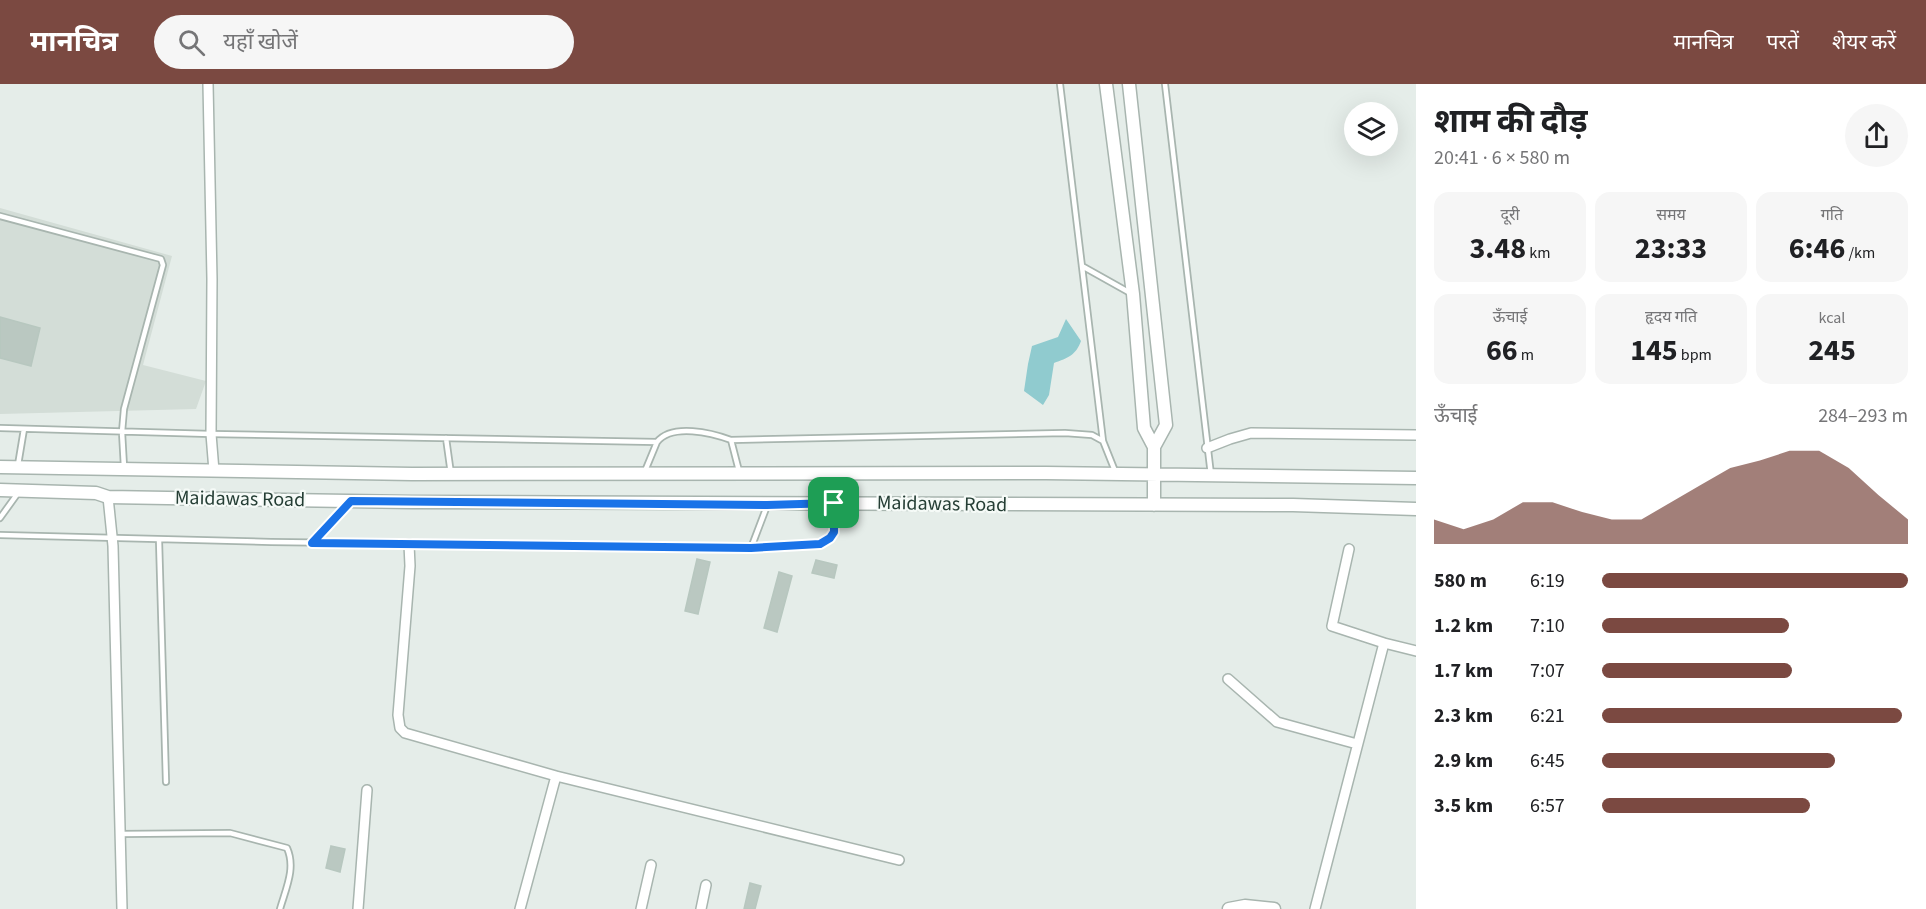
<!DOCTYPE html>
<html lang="hi">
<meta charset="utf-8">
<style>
:root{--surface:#fff;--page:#f6f6f6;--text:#202124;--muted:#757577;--accent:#7b4941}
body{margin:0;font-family:"Source Sans 3","Noto Sans Devanagari",sans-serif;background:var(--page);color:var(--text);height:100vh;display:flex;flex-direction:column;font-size:22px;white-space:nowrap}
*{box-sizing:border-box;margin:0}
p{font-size:20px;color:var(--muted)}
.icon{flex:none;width:33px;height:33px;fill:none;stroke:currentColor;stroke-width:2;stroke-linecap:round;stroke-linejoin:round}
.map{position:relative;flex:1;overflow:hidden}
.panel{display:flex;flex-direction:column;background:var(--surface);width:510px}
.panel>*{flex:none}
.fabs{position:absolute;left:1344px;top:18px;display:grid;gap:12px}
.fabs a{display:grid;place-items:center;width:54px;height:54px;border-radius:50%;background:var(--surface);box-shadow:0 6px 24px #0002;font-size:30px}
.pin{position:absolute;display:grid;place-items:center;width:51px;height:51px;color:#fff;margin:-26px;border-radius:12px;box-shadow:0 3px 9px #0006}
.round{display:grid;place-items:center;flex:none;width:63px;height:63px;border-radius:32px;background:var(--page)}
.headline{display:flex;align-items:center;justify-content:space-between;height:102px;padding:0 18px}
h1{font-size:33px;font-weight:700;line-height:45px}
.stats{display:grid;grid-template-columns:repeat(3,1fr);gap:9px;height:102px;padding:6px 18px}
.stats div{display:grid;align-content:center;border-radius:15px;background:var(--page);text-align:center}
.stats b{font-size:30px;font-weight:700}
.stats small{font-size:16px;font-weight:400}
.stats p{font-size:16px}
.chart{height:168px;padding:12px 18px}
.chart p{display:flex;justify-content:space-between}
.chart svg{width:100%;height:108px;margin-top:6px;fill:var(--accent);opacity:.7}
ul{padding:0 18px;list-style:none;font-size:20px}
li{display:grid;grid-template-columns:96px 72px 1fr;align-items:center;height:45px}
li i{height:15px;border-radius:8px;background:var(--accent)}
header{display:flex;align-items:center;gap:36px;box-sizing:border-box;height:84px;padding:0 30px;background:var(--accent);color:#fff}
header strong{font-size:28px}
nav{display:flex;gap:33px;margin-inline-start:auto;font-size:21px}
.search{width:420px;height:54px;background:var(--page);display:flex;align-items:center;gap:15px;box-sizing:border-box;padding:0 21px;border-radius:33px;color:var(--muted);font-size:22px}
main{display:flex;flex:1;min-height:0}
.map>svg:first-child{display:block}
</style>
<header>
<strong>मानचित्र</strong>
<div class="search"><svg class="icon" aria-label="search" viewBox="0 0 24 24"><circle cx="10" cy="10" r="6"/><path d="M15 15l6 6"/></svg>यहाँ खोजें</div>
<nav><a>मानचित्र</a><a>परतें</a><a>शेयर करें</a></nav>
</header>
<main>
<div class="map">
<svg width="1416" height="825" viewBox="0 0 1416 825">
<rect width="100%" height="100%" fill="#e5ede9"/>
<path fill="#d3ddd7" d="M0 124 172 172 143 281 206 297 196 325 0 330Z"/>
<path fill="#90cbcf" d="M1066 235 1081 257C1076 271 1068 274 1054 279L1049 311 1043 321 1024 307 1028 280 1032 262 1058 253Z"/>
<path fill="#bac8c1" stroke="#b7c7bf" stroke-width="1.5" d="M0 233 40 244 31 282 0 274Z
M697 475 710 478 698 530 685 527Z
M816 476 837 481 834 494 812 489Z
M779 488 792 492 777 548 764 544Z
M331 762 345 765 340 788 326 784Z
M750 799 761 802 755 825H744Z"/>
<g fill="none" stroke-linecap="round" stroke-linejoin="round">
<defs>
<path id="service" d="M1060 0 1103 357
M1165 0 1211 391
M0 132 161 175 163 181 124 325 122 348 124 383
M1082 182 1132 210
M0 344 211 350 657 358C672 339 712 349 731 356L1065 349 1092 351 1103 357 1115 387
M446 354 451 390
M731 356 739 387
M18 381 24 345
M645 387 657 358
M0 434 18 409
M0 451 271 458 751 464C768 463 825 466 833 450 836 442 834 430 834 422
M159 456 166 698
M312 459 349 419
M751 464 767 422
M120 750 230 749 287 764C296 784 286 804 280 825"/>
<path id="minor" d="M208 0 212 195 211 350 214 387
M1207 364 1230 355 1251 349 1416 351
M108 413 113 462 122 825
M409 460 410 482 398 631 400 644 405 649 556 692
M1384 559 1416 567
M1228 595 1277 638 1357 660
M358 825 367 706
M520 825 556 692 899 776
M641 825 651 781
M701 825 706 801
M1315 825 1384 559 1332 542 1349 465"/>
<path id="tertiary" d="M1106 0 1133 210 1144 344 1154 363V421
M1129 0 1166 341 1154 363
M0 383 412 390 1046 389 1416 394
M0 406 96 409 108 413 412 418 1293 421 1416 425
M1229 825 1245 822 1274 825"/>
</defs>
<use href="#service" stroke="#a8b5af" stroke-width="8"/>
<use href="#minor" stroke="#a8b5af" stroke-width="12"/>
<use href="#tertiary" stroke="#a8b5af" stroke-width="15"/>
<use href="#service" stroke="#fff" stroke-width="4.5"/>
<use href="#minor" stroke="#fff" stroke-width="9"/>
<use href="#tertiary" stroke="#fff" stroke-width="12"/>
</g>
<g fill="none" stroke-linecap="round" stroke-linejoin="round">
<defs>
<path id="route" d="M351 417 767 421 834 419V448L830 454 820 460 751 464 312 459Z"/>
</defs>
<use href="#route" stroke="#fff" stroke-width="12"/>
<use href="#route" stroke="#1a73e8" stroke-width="8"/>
</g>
<g text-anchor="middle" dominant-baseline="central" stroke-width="4.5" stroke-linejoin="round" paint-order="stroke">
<g font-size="20" fill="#253e35" stroke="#f5faf7">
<text transform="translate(240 415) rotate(1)">Maidawas Road</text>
<text transform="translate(942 420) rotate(1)">Maidawas Road</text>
</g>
</g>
</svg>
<div class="fabs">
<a><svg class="icon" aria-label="layers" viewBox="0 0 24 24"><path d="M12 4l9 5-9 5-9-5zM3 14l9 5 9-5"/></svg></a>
</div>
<div class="pin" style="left:834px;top:419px;background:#1e9e55"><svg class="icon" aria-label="arrive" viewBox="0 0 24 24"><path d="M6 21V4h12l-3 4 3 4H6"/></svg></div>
</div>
<section class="panel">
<div class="headline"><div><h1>शाम की दौड़</h1><p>20:41 · 6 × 580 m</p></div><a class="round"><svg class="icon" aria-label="share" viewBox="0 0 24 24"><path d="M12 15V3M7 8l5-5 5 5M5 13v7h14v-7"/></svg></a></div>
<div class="stats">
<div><p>दूरी</p><b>3.48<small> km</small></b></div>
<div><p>समय</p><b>23:33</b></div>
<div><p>गति</p><b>6:46<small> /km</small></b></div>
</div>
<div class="stats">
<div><p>ऊँचाई</p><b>66<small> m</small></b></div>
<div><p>हृदय गति</p><b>145<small> bpm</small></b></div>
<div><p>kcal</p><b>245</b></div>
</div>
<div class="chart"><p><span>ऊँचाई</span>284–293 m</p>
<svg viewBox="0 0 160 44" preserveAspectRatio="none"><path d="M0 44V34L10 38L20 34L30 27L40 27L50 31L60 34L70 34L80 27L90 20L100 13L110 10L120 6L130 6L140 13L150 24L160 34V44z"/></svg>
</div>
<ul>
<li><b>580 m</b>6:19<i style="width:100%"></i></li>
<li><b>1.2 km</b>7:10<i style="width:61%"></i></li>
<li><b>1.7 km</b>7:07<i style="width:62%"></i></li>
<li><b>2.3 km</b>6:21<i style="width:98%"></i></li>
<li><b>2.9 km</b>6:45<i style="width:76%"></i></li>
<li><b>3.5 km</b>6:57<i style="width:68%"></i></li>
</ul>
</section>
</main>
